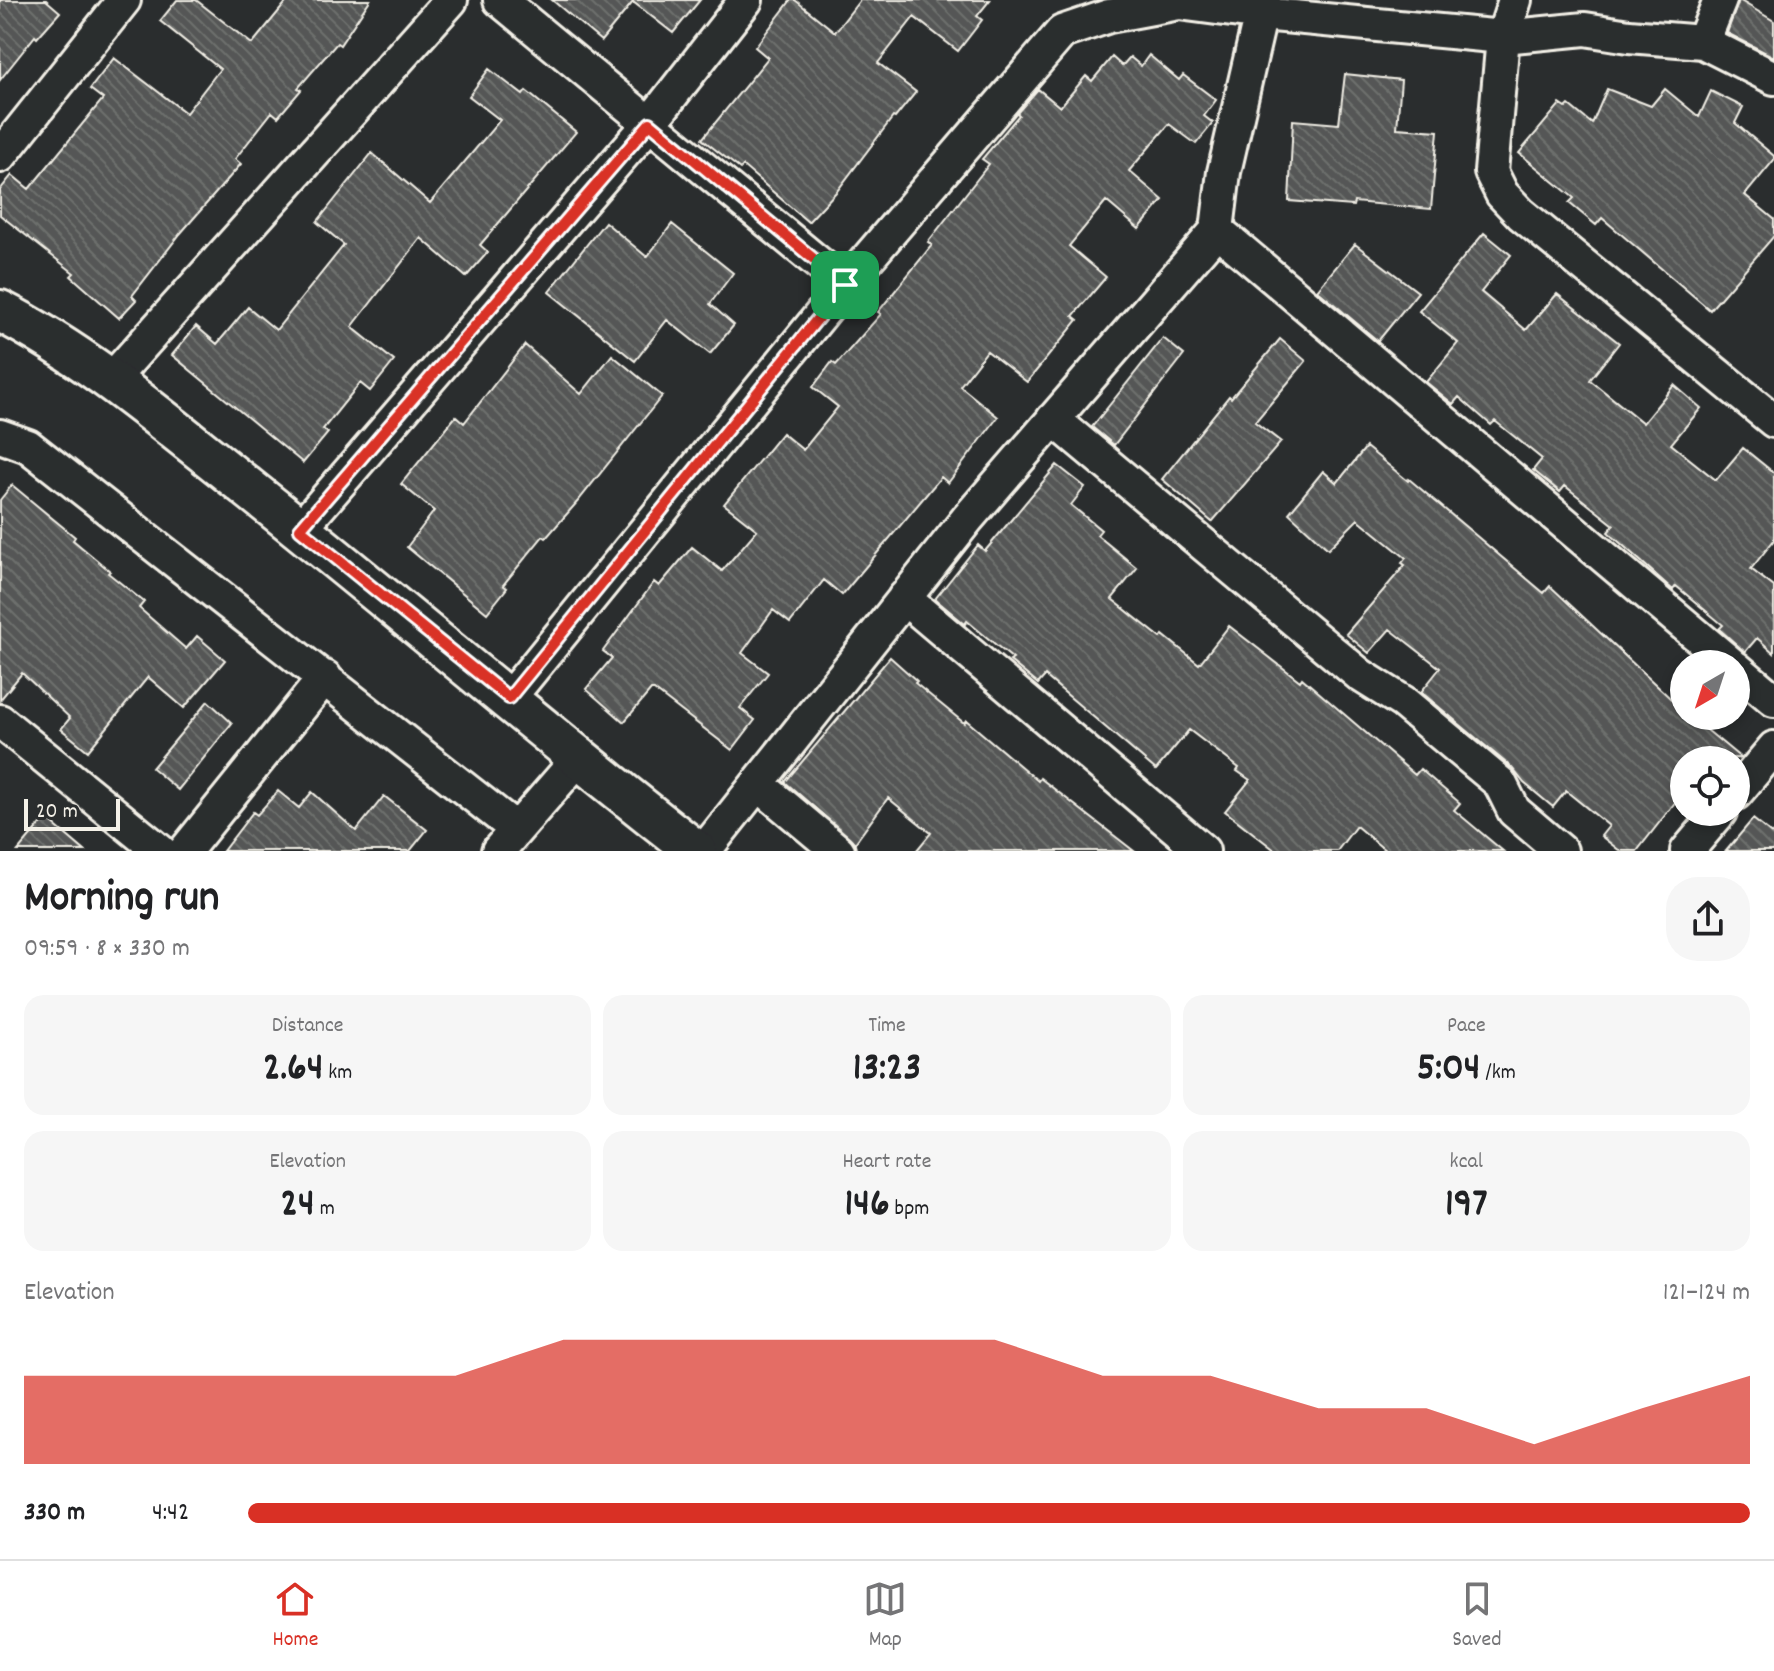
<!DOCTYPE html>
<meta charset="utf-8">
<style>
:root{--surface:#fff;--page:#f6f6f6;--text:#202124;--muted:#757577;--line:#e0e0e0;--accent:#d93025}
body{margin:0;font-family:Dekko,sans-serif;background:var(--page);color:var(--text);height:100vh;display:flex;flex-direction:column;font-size:30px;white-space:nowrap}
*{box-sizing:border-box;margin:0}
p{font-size:26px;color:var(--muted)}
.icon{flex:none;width:44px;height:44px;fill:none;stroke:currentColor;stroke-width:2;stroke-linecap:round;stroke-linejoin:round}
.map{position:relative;height:851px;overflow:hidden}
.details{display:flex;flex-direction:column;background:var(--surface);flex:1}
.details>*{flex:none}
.needle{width:52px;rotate:219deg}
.buttons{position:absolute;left:1670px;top:650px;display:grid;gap:16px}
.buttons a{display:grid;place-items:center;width:80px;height:80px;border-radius:50%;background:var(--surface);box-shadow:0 4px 12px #0003;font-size:40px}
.scale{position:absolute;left:24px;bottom:20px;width:96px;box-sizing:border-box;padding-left:8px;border:4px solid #f4f1e8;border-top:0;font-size:22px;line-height:28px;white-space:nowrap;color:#f4f1e8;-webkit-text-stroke:6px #2a2d2e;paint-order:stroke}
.pin{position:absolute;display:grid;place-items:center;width:68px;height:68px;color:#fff;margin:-34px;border-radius:16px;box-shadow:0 4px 12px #0006}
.round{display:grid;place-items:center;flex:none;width:84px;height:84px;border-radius:32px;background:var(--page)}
.headline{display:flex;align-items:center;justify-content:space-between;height:136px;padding:0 24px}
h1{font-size:44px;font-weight:700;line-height:60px}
.stats{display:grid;grid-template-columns:repeat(3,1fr);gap:12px;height:136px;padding:8px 24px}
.stats div{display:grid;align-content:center;border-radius:20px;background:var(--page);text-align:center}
.stats b{font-size:40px;font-weight:700}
.stats small{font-size:22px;font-weight:400}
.stats p{font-size:22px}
.chart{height:224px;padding:16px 24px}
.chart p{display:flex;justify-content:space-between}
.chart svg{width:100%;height:144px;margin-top:8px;fill:var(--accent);opacity:.7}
ul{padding:0 24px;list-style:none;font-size:26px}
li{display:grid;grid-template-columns:128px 96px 1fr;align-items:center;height:60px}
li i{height:20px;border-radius:10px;background:var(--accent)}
.tab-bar{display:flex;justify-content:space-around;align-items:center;height:112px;border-top:2px solid var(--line);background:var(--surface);font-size:22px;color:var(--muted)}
.tab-bar a{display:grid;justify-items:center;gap:4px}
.tab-bar .active{color:var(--accent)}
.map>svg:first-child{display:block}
</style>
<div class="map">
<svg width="1774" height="851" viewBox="0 0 1774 851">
<defs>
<pattern id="building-back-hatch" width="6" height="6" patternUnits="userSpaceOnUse" patternTransform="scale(2)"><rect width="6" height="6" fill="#555756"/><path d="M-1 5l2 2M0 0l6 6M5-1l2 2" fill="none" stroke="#6e706e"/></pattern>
</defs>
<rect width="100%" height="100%" fill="#2a2d2e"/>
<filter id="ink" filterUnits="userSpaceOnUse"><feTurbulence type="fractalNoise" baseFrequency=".0125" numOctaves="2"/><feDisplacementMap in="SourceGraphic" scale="16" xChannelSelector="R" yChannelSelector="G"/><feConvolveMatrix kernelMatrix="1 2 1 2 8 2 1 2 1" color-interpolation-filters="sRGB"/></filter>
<g filter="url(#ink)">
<path fill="url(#building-back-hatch)" stroke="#f4f1e8" stroke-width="2" d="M0 0H46L60 12 37 38 35 36 0 80Z
M177 0H196L252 44 288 0H370L340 45 337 43 298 88 301 90 278 117 272 112 235 159 241 164 180 234 132 296 136 300 119 318 71 276 74 273 0 215V190L12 175 29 189 103 99 90 89 114 58 186 113 220 69 160 21Z
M552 0H700L673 33 633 2 601 41Z
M791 0H795L835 32 860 0H990L977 16 982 20 958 51 914 17 878 63 916 92 895 118 893 117 837 191 808 222 743 166 740 169 702 139 768 58 755 47Z
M1739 0 1774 21V57L1727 33Z
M1149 55 1179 80 1183 75 1216 100 1204 116 1213 123 1196 144 1169 124 1129 171 1163 200 1139 229 1106 201 1069 246 1106 277 1073 316 1078 320 1027 382 987 351 960 386 998 417 948 483 941 477 842 595 824 580 790 623 773 610 742 653 768 673 740 708 755 720 732 750 654 690H651L624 722 586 689 612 658 603 651 654 582 659 586 692 547 722 571 757 530 724 504 782 433 803 450 838 407 813 387 832 362 836 365 881 314 878 312 932 245 928 242 989 164 982 159 1019 115 1017 113 1038 89 1060 107 1086 76 1092 81 1112 57 1122 66 1130 57 1141 66Z
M489 69 523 95 526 91 576 132 480 245 488 252 466 277 421 238 352 327 394 361 370 391 360 383 323 429 328 433 303 463 172 355 196 326 217 344 248 307 276 330 344 245 317 222 372 153 430 203 500 120 469 96Z
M1345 74 1401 80 1397 128 1438 131 1431 209 1354 202 1353 206 1289 201 1293 120 1339 124Z
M1607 89 1651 106 1665 89 1699 117 1711 91 1743 107 1735 123 1774 156V160L1745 195 1774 219V236L1710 310 1602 218 1596 225 1569 203 1574 198 1519 153 1560 104 1566 108 1569 105 1592 124Z
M605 222 647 257 672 224 733 273 710 304 734 325 710 354 667 320 635 361 549 292Z
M1484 233 1511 255 1481 292 1526 330 1557 294 1619 343 1590 380 1643 423 1674 385 1701 408 1671 444 1716 480 1743 448 1774 473V540L1751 569 1774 587V653L1757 638 1745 652 1719 629 1723 625 1676 586 1673 590 1608 532 1614 525 1565 486 1560 492 1533 470 1542 459 1495 421 1491 425 1459 397 1453 404 1426 382 1458 343 1419 311Z
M1355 244 1418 292 1378 341 1317 290Z
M1163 338 1184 355 1114 445 1092 427Z
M1280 339 1306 361 1255 422 1281 442 1212 522 1162 479 1229 396 1231 398Z
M525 345 581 394 612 355 662 396 579 500 546 538 543 536 503 585 507 588 487 613 407 547 434 511 401 484 456 416 464 423Z
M1366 447 1408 481 1409 479 1544 593 1550 586 1684 711V716H1690L1741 758 1684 760V791L1637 851H1620L1601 836 1609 826 1566 791 1553 807 1524 783 1512 768 1421 692 1440 668 1390 629 1369 653 1346 634 1405 565 1402 563 1406 558 1358 519 1328 549 1289 513 1323 471 1337 483Z
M1057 465 1085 487 1071 505 1101 530 1097 535 1137 568 1112 599 1161 638 1163 635 1199 664 1229 626 1300 681 1302 678 1415 775 1420 769 1460 803 1454 810 1503 851H1386L1356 826 1337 851H1276L1225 811 1250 780 1237 771 1239 768 1189 730 1156 770 1045 676 1038 684 1010 661 1013 659 967 621 965 624 935 599 978 545 985 551Z
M12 485 75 537 73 540 110 571 108 573 144 602 139 608 186 649 197 636 225 660 184 708 148 677 88 751 61 729 70 718 22 673 0 700V500Z
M890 657 917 681 915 683 964 723 966 720 1038 781 1040 778 1134 851H916L931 833 888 798 855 843 785 782Z
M208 701 232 723 178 790 152 768Z
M278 791 299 808 312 792 356 831 384 796 427 830 410 851H223L253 812 257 815Z
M46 818 85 851H18Z
M1753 819 1774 836V851H1726Z"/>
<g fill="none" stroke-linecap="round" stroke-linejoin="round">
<defs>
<path id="minor" d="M500 0 845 285
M1264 0 1224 172 1217 230 1731 664
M1515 0 1503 37 1491 172 1502 194 1521 214 1774 421
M1703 42 1720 0
M0 156 124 0
M111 380 451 0
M1053 419 1360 675 1403 702 1500 783 1514 811 1561 851
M0 436 28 446 516 829
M300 529 650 123 746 0
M904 598 1203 851
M1736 668 1774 700
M509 698 845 285 1062 32 1109 16 1179 3 1262 14 1503 37 1585 29 1629 36 1703 42 1774 78
M0 721 160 851
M758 784 838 851
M1736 793 1774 748
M185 851 325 677
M498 851 578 759
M704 851 968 518 1217 230
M1687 851 1720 812"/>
<path id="tertiary" d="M0 311C90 357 168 425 247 487 398 607 544 733 696 851"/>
</defs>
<use href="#minor" stroke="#f4f1e8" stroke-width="38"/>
<use href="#tertiary" stroke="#f4f1e8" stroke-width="46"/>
<use href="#minor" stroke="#2a2d2e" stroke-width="32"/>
<use href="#tertiary" stroke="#2a2d2e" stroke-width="40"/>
</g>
</g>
<g fill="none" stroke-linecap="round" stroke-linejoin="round" filter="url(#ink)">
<defs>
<path id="route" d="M650 123 845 285 509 698 300 529Z"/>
</defs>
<use href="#route" stroke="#fff" stroke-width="16"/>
<use href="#route" stroke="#d93025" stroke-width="10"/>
</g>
</svg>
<div class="buttons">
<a><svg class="needle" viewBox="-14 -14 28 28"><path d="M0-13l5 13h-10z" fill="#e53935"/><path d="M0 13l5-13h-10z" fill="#757577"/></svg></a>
<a><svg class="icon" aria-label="locate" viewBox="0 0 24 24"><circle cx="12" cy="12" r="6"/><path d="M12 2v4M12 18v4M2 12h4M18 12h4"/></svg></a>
</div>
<div class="scale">20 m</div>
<div class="pin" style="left:845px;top:285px;background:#1e9e55"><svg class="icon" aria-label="arrive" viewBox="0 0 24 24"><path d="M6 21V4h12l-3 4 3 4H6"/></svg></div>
</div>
<section class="details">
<div class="headline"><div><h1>Morning run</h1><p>09:59 · 8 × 330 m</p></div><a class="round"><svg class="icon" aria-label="share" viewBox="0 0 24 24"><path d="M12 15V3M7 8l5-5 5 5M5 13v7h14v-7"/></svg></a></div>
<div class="stats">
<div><p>Distance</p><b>2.64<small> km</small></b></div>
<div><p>Time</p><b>13:23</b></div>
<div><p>Pace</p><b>5:04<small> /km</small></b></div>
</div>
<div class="stats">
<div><p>Elevation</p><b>24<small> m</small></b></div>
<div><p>Heart rate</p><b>146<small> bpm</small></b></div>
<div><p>kcal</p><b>197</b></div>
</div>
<div class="chart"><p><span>Elevation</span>121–124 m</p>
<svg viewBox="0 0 160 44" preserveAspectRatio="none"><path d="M0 44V17L10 17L20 17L30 17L40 17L50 6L60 6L70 6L80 6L90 6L100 17L110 17L120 27L130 27L140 38L150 27L160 17V44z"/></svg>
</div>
<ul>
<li><b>330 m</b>4:42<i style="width:100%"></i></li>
</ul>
</section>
<nav class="tab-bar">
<a class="active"><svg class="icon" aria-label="home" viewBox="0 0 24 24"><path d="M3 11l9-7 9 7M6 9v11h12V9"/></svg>Home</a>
<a><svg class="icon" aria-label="map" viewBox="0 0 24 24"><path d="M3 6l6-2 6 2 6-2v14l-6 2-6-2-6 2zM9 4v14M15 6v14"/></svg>Map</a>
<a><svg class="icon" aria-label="saved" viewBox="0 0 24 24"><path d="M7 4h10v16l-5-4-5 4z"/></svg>Saved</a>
</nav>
